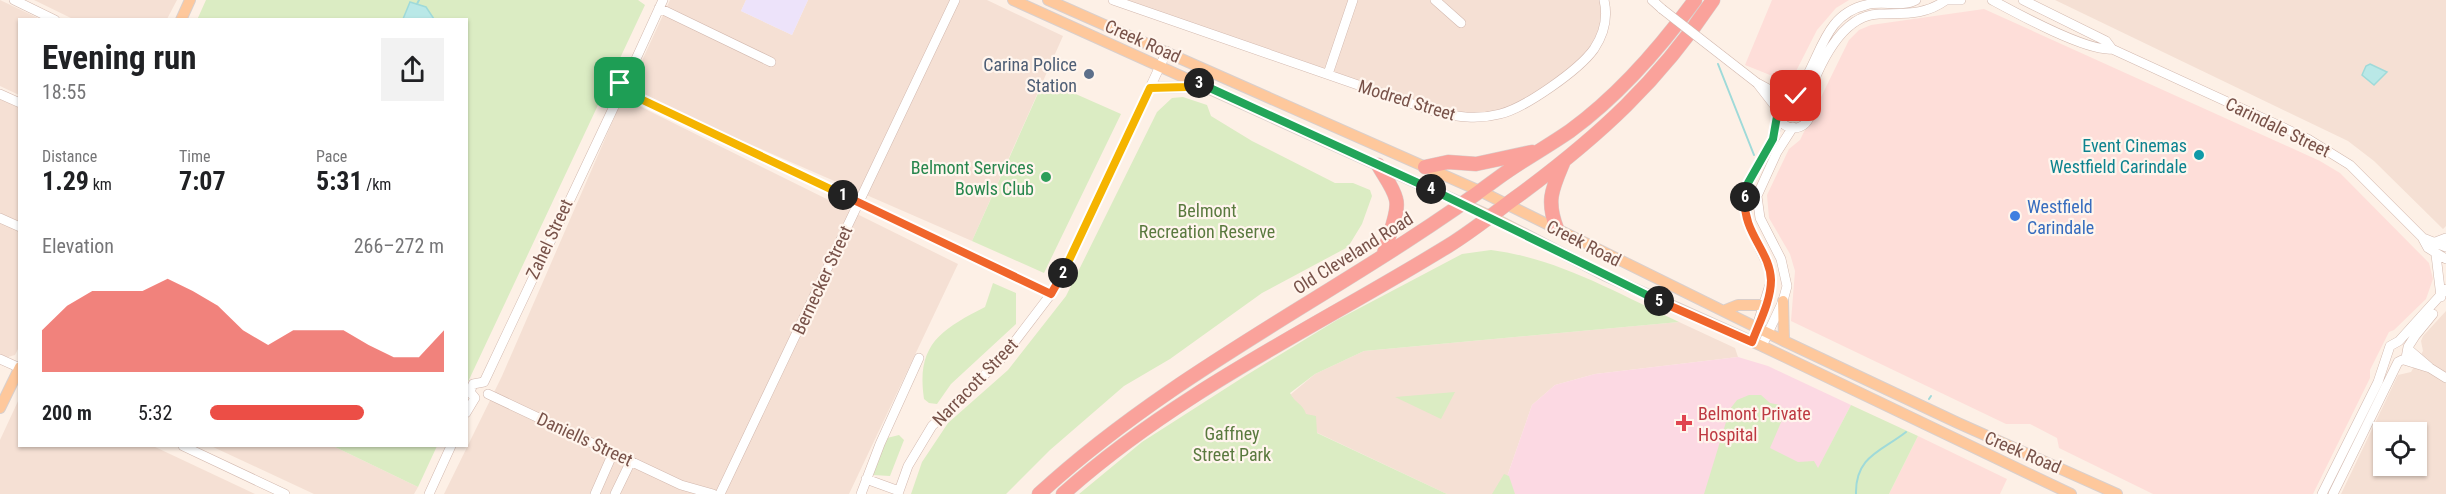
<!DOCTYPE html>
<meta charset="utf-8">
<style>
:root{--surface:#fff;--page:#f2f2f2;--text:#202124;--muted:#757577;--accent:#ec4e46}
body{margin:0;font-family:"Roboto Condensed",sans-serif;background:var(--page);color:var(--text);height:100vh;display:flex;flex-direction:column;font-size:22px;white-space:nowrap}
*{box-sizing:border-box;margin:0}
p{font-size:20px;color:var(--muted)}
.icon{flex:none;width:33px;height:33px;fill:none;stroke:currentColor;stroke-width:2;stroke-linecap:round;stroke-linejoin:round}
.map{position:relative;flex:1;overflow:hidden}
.sheet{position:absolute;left:18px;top:18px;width:450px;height:429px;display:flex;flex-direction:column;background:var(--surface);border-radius:0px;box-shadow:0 2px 4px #0004}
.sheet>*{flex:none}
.tools{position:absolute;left:2373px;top:422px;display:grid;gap:12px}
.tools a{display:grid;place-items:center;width:54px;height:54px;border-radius:0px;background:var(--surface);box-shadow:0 2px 4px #0004;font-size:30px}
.pin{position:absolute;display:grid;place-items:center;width:51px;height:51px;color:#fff;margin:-26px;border-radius:12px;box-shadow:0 3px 9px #0006}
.km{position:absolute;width:30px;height:30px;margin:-15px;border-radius:50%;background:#222;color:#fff;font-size:16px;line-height:30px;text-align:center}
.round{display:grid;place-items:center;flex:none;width:63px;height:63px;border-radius:0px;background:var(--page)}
.headline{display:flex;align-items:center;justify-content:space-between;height:102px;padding:0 24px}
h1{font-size:33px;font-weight:700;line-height:45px}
.metrics{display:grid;grid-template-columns:repeat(3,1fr);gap:9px;height:102px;padding:6px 24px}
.metrics div{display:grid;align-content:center}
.metrics b{font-size:26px;font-weight:700}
.metrics small{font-size:16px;font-weight:400}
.metrics p{font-size:16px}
.chart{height:168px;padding:12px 24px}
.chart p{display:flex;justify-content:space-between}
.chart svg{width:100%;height:108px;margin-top:6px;fill:var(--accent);opacity:.7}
ul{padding:0 24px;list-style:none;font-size:20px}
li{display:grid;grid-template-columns:96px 72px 1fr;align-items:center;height:45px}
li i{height:15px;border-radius:8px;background:var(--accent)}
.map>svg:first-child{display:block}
</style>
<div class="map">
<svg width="2446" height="494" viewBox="0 0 2446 494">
<rect width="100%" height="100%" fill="#fdf0e6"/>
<path fill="#f5e0d4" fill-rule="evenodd" d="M0 0 40 19 20 20 19 95 0 86Z
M34 0H177L167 19 75 20Z
M670 0H746L741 11 792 35 808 0H987L1063 36 972 241 635 94 633 80Z
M1113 0H1604L1606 6 1595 48 1517 109 1460 117Z
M2055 0H2446V226L2443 229 2374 161 2348 141Z
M0 99 19 108V222L0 213Z
M631 102 958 264 849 494H444L502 376 618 109 622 105Z
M0 222 20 231 19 347 15 355 8 357 0 355Z
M2446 311V494H2341L2398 375 2411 372 2423 351 2421 341 2423 336ZM2384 432H2416V465H2384Z
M1679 322 1735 348 1738 357 1595 374 1555 385 1532 405 1501 494H1447L1271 411 1315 374 1364 351Z
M19 399 20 446H153L255 494H0V440Z
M211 446H333L418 487 414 494H314Z"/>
<path fill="#feded9" d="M1772 0H1849L1836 8 1817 30 1790 83 1745 65Z
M1984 9 2320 161 2340 173 2429 263 2433 279 2426 299 2394 330 2389 332 2370 370V378L2313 494H2153L2059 448 2057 438 2030 424H2006L1791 321 1795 271 1790 254 1769 218 1767 195 1789 149 1800 140 1849 40 1859 30 1871 25Z
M1918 436 2007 479 2000 494H1889Z"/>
<path fill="#ede3fa" d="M746 0H808L792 35 741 11Z"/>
<path fill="#fcd9e3" d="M1738 357 1768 366 1851 405 1805 494H1501L1532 405 1555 385 1595 374Z"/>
<path fill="#dbecc3" d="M206 0H638L645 5 467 384 466 20H197Z
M1044 80 1121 114 1044 273 972 241Z
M1183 97 1207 105 1211 116 1252 141 1335 183H1353L1370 190 1372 196 1362 224 1348 247 1262 293 1170 359 1124 386 1050 450 1006 494H911L922 462 948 423 1008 370 1066 296 1157 112 1172 98Z
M1491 250C1560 259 1616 293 1679 322L1364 351 1315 374 1290 393C1294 402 1303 404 1306 414L1316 416 1317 433 1447 494H1079L1142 442 1245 376 1337 320 1462 254Z
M993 283 1016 293V324L951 384 937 404 929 403 924 399C916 345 940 330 985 307Z
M1455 392 1441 419 1395 397Z
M1749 395H1761L1770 403 1780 405 1785 413 1770 448 1798 462 1814 461 1818 468 1851 405 1918 436 1889 494H1704L1730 409 1737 400Z
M899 435 904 440 890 476 873 475 887 438Z
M333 446H437L418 487Z
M1504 474 1509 476 1515 494H1492Z"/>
<path fill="#b9e8e7" stroke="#9fdad9" stroke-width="1.5" d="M410 2 426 7 434 19H403Z
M2370 64 2387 72 2374 85 2362 75 2366 66Z"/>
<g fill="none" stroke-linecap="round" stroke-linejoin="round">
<path stroke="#9fdad9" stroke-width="2" d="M417 4 419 0
M1718 64 1754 155
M1929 399 1931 396
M1856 494C1855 456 1882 451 1906 432"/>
<defs>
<path id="minor" d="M14 0 55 20
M1113 0 1436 112C1458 117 1477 120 1500 114 1525 108 1579 70 1594 49 1604 34 1608 17 1604 0
M1435 0 1461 23
M1652 0 1662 9
M1945 0H1961
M1992 0C2016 13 2087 52 2112 49
M2023 0 2106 41 2112 49 2308 139 2350 165 2422 237 2428 248 2446 259
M659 8 771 62
M1328 74 1353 0
M625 83 663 0
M1757 83 1778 110
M1759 84 1785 98
M0 94 20 103
M630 94 1051 294
M1791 96C1797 89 1804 82 1808 74 1823 45 1830 13 1866 5 1882 0 1901 8 1916 0
M1778 112a16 16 0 1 1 32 0a16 16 0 1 1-32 0Z
M618 98 614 88 620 83H625
M1806 102C1817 70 1839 15 1879 14 1904 13 1924 16 1946 0
M0 218 20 227
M2423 238 2446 247
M2433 243 2446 238
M2436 255 2441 297
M1752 342 1771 281 1769 268 1748 224 1745 198 1748 183 1773 139 1779 117
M1762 346 1783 301 1787 286 1781 259 1760 218 1757 196 1777 152 1793 127
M2408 349 2429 367
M0 359 20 368
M2404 360 2430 368 2446 378
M2398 362 2406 358 2408 347 2415 336 2433 314
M484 382 618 98
M488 394 681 485 713 494
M475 398 470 392 473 384 484 382
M466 413 475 398
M183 446 285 494
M866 479 899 491
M429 494 451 446
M595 494 613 453
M615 494 631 461
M720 494 955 0
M861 494 880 444 919 358
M898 494 908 466 932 426 1003 357 1051 294 1083 232 1167 51
M2322 494 2378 382 2390 346 2399 341 2446 289
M2333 494 2398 362"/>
<path id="major" d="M1013 0 1490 216 1604 275 1762 346 2071 494
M1048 0 1482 192 1784 341 1958 423 2117 494
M181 20 190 0
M1150 88 1186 87 1199 83
M1783 301 1784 341
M1723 311 1738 305H1765
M0 408 20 367"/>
<path id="highway" d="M1378 165C1384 176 1393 187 1396 199 1400 212 1387 238 1384 254
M1425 167 1448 162 1476 164 1532 152
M1557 229C1546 201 1552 189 1563 163
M1039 494C1177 367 1349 289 1498 178 1521 161 1547 147 1570 131 1618 96 1660 48 1695 0
M1063 494C1178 391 1318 326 1448 246 1474 230 1498 210 1522 193 1600 135 1658 82 1713 0"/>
</defs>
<use href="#minor" stroke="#d2b8ae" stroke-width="10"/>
<use href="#major" stroke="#d9cfcc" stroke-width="12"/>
<use href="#highway" stroke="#d9cfcc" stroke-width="15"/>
<use href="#minor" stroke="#fff" stroke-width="9"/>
<use href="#major" stroke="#fec89c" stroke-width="10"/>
<use href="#highway" stroke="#faa29b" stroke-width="14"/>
<defs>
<path id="minor-bridge" d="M1662 9 1757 83"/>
</defs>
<use href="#minor-bridge" stroke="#d2b8ae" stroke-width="10" stroke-linecap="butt"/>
<use href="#minor-bridge" stroke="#fff" stroke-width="9"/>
</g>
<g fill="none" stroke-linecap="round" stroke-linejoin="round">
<defs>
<path id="split-1" d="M620 83 628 84 630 94 843 195"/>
<path id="split-2" d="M843 195 1051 294 1063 273"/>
<path id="split-3" d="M1063 273 1150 88 1186 87 1199 83"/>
<path id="split-4" d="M1199 83 1431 189"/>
<path id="split-5" d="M1431 189 1659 301"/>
<path id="split-6" d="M1659 301 1752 342C1759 323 1771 301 1771 280 1770 250 1742 233 1745 197"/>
<path id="split-7" d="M1745 197 1748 183 1773 139 1779 105 1785 98 1796 96"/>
</defs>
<use href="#split-1" stroke="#fff" stroke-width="12"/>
<use href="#split-2" stroke="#fff" stroke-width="12"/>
<use href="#split-3" stroke="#fff" stroke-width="12"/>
<use href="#split-4" stroke="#fff" stroke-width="12"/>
<use href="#split-5" stroke="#fff" stroke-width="12"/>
<use href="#split-6" stroke="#fff" stroke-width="12"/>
<use href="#split-7" stroke="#fff" stroke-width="12"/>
<use href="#split-1" stroke="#f5b400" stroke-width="8"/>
<use href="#split-2" stroke="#f0652b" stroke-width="8"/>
<use href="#split-3" stroke="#f5b400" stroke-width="8"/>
<use href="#split-4" stroke="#22a559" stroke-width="8"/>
<use href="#split-5" stroke="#22a559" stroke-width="8"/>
<use href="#split-6" stroke="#f0652b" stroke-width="8"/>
<use href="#split-7" stroke="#22a559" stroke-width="8"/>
</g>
<circle fill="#5c6f8a" stroke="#fff5ed" stroke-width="2" cx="1089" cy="74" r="6"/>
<circle fill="#0f9aa8" stroke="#fff5ed" stroke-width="2" cx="2199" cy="155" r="6"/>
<circle fill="#2e9e5b" stroke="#fff5ed" stroke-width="2" cx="1046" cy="177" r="6"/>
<circle fill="#3f7fe0" stroke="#fff5ed" stroke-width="2" cx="2015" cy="216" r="6"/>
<path fill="#e0444e" stroke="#fff5ed" stroke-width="2" d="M1681 414h6v6h6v6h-6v6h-6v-6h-6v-6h6z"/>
<g text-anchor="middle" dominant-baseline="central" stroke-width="4.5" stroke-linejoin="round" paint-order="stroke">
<g font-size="18" fill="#785249" stroke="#fff5ed">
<text transform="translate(1143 41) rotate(24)">Creek Road</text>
<text transform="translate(1407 100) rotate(17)">Modred Street</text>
<text transform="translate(2278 127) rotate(26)">Carindale Street</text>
<text transform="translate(549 239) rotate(-65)">Zahel Street</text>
<text transform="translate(1584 243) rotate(27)">Creek Road</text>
<text transform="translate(1353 253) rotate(-32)">Old Cleveland Road</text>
<text transform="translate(822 280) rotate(-65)">Bernecker Street</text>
<text transform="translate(975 382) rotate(-46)">Narracott Street</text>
<text transform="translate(585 439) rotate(25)">Daniells Street</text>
<text transform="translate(2023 452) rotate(23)">Creek Road</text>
</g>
<g font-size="18" fill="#4e5e75" stroke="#fff5ed" text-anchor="end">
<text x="1077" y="64">Carina Police<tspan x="1077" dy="21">Station</tspan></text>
</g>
<g font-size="18" fill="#0d838f" stroke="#fff5ed" text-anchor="end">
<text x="2187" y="145">Event Cinemas<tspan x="2187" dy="21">Westfield Carindale</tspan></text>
</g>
<g font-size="18" fill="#27864d" stroke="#fff5ed" text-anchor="end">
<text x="1034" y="167">Belmont Services<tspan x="1034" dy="21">Bowls Club</tspan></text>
</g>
<g font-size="18" fill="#366cbe" stroke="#fff5ed" text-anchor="start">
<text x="2027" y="206">Westfield<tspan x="2027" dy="21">Carindale</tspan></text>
</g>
<g font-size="18" fill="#59793e" stroke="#fff5ed">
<text x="1207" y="210">Belmont<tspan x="1207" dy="21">Recreation Reserve</tspan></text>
<text x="1232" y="433">Gaffney<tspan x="1232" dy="21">Street Park</tspan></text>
</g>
<g font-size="18" fill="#be3a42" stroke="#fff5ed" text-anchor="start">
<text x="1698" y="413">Belmont Private<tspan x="1698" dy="21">Hospital</tspan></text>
</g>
</g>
</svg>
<div class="tools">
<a><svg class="icon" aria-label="locate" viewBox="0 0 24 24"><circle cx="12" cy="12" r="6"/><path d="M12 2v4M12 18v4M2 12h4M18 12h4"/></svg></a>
</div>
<div class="pin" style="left:620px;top:83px;background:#1e9e55"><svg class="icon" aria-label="arrive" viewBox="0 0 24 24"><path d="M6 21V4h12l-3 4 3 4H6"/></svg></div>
<div class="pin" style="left:1796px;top:96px;background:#d93025"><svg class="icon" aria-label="check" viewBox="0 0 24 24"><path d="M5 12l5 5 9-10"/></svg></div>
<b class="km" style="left:843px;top:195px">1</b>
<b class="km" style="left:1063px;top:273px">2</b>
<b class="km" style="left:1199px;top:83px">3</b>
<b class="km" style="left:1431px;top:189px">4</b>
<b class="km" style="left:1659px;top:301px">5</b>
<b class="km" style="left:1745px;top:197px">6</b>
<section class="sheet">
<div class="headline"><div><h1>Evening run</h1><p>18:55</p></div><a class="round"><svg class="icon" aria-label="share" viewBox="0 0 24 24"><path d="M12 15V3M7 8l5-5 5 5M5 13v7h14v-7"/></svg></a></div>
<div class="metrics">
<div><p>Distance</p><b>1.29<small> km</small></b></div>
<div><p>Time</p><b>7:07</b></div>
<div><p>Pace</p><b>5:31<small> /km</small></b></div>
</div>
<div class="chart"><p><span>Elevation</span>266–272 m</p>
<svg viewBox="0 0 160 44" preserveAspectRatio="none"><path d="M0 44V27L10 17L20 11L30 11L40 11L50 6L60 11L70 17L80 27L90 33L100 27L110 27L120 27L130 33L140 38L150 38L160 27V44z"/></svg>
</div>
<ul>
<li><b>200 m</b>5:32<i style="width:66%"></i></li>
</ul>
</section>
</div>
